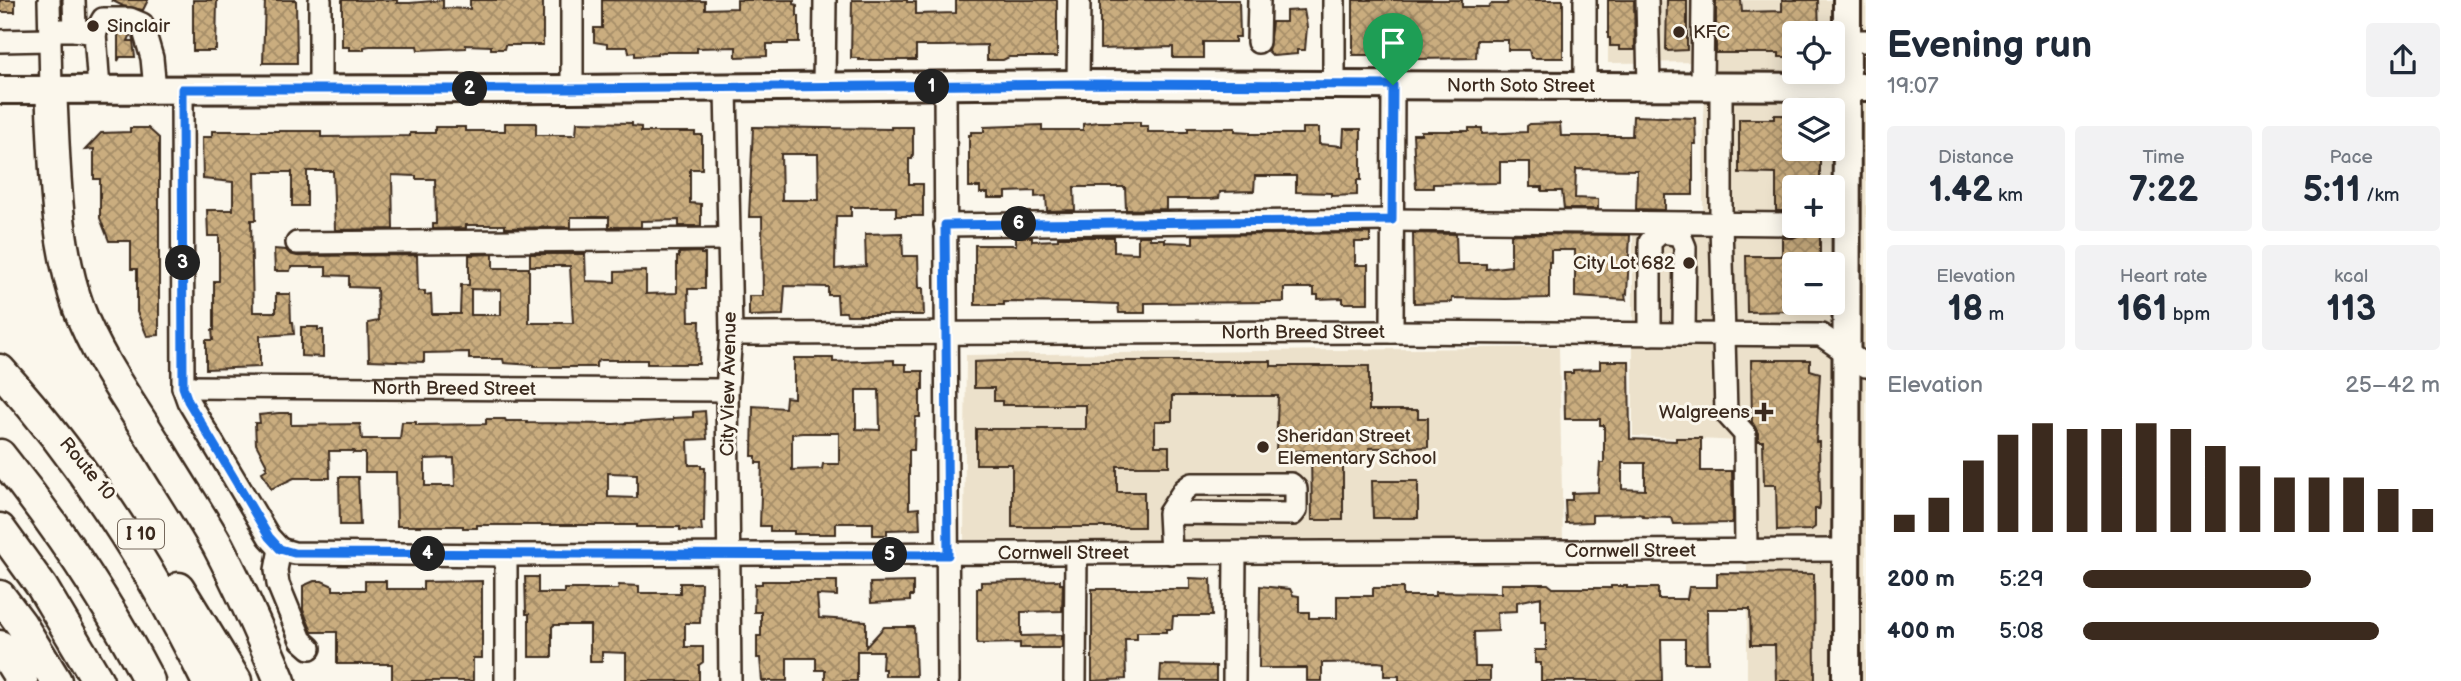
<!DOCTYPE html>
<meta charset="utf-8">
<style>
:root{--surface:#fff;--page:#f2f2f3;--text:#1f2937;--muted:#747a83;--accent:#3b2a1e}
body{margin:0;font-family:"Balsamiq Sans",sans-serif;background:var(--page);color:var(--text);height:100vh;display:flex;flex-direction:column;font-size:26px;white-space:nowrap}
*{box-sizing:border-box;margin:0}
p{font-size:23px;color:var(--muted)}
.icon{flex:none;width:38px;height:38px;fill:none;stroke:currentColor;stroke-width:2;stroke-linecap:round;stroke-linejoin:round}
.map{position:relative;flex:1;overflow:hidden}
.side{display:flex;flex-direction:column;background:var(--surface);width:595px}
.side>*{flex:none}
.controls{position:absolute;left:1782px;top:21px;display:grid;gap:14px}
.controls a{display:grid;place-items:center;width:63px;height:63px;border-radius:7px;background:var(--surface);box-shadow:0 4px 18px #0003;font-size:35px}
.pin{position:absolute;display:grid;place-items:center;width:60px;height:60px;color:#fff;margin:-72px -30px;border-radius:50% 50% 50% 0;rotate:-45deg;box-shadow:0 0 7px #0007}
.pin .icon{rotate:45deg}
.km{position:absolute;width:35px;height:35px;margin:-18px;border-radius:50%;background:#222;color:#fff;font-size:19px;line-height:35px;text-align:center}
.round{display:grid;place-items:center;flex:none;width:74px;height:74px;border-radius:7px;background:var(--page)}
.headline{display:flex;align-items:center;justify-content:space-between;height:119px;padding:0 21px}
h1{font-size:38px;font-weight:700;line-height:52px}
.figures{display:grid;grid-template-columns:repeat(3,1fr);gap:10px;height:119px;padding:7px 21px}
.figures div{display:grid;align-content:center;border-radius:7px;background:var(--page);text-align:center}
.figures b{font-size:35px;font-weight:700}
.figures small{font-size:19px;font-weight:400}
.figures p{font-size:19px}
.chart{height:196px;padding:14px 21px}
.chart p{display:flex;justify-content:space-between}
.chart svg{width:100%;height:126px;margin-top:7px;stroke:var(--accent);stroke-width:6}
ul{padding:0 21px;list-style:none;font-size:23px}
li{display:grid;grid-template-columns:112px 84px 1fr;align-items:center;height:52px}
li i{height:18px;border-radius:9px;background:var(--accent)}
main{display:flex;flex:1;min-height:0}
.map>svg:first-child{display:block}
</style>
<main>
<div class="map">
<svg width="1866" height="681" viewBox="0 0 1866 681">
<defs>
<pattern id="building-cross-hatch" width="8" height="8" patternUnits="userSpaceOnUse" patternTransform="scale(1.75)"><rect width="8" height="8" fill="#caad7f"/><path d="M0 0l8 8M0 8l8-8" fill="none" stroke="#a58d67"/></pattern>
</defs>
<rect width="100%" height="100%" fill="#fbf7ec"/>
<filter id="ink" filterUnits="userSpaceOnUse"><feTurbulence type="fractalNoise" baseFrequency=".0143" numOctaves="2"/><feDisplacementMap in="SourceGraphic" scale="14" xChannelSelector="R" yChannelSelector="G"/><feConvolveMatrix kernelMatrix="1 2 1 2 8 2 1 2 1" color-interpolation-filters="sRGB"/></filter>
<g filter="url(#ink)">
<path fill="#ece1cb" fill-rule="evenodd" d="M1608 0H1866V681H1747V567L1741 441 1633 436V216H1703L1704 115 1707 62 1608 63ZM1794 33H1832V72H1794ZM1794 110H1832V149H1794ZM1794 187H1832V226H1794ZM1794 264H1832V303H1794Z
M1559 347 1563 542 964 540 966 355Z"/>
<path fill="url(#building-cross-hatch)" stroke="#3b2a1e" stroke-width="2" fill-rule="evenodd" d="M0 0H15V12H0Z
M111 0H148L143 10 123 6Z
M193 0H217L216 49H214V51H193Z
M265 0H296L297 63H263Z
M342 0H397V3H410L443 0V8L470 9V0H543V45H505L504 49H491V46L466 45V48L418 50 417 46H370L364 47V50H349V47H342Z
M602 0 705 1V9L737 8V0H794V4L797 5V16H799V42H788V44H767V56L736 57V47L697 48V52H663L657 53V55L635 56V52L629 53 628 47H607V44L594 42V28H602Z
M852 0H907V2H916V14L956 13V0H1057V57H1009L1003 60H987V45L942 46H916V60H859V58H851Z
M1100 0H1239L1240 37H1235V42H1203V58H1173V47L1100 49Z
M1353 0H1462V7H1488L1491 4H1507L1508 0H1563V58H1531L1529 50H1508V40H1477L1476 58 1418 59 1416 56 1388 57V55H1353Z
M1608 0H1634L1635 50H1619V46H1610V38H1608Z
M1667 0H1687V50L1668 51 1666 49Z
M1716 0H1741L1742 12 1782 11V0H1818L1819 33H1794V57H1779V53H1716Z
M1304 10 1307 27 1305 50H1297V54L1273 56 1268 51 1272 22H1286V11Z
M118 32 131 34 128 41H133L135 57H120L118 61Z
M1774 115H1794V149H1820V181H1818V187H1794V211H1776V174L1739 173V119H1774Z
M1633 116 1695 118 1696 144H1693V195H1665V210L1636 209 1637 170 1576 169 1575 198 1598 199V209H1564L1562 191H1542V187H1530V162H1500V183L1433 184V188H1416L1413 134H1421V131H1469V128H1482V134L1527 132V126L1530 124 1560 123 1561 136H1632Z
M577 122 632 123V126L641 127V132H695V135H702V169H690V203L701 204V226H679V220L641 221V227H609V217H571V227L505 228V225H466V228L433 229V224H436L435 179H416V176L392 175 393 229 335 230 333 171H307V206H292V172H255L256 220H251L253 312H276V294H290L291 322H293L294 334 260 336V367L206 369V340H213L212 330H214V281H219V236H208L207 210H233V182L203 179 202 137H212V131H321V137L410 136V133H435V127H465V131H505V123H536V135H576Z
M1098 122H1140V126H1148V132H1188V128H1235V131L1250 132V134H1302V128H1319V144L1343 146 1344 129H1361V180H1357V195L1331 196V193L1296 192V176H1255L1254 191 1220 192 1219 198 1210 199H1166V209L1126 210 1125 187H1074L1075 210 1047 211 1046 196 1035 197V191L1006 192V198H988V193H980V187H969V135H971V132H984V127L1042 125V130H1083V124Z
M753 127 891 129V127H913V154L912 159H909V184H923V216H896V207H851V216H836L835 269 866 266 865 234 902 233 903 256H918L919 288H923L924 315H847L846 312H838L837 295H828V287L785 286 783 315 749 316V296H763L762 217H749ZM781 154H818L819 200H782Z
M130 128H148L159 138V335L147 336 137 312V269H131V241H109L100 218V179H94V149L85 150 101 133 130 132Z
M1370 233V242H1355V265H1368V303H1343V298L1318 299V295H1314V288H1284V302L1145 303V313H1119L1118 304 1089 303 1004 302V305H975V245H1016V237H1032V241L1058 240V237H1114V252L1138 253V236H1150V239H1165V242L1193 243V235Z
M1413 233 1456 234 1457 264H1486V269L1511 266V234L1630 235 1627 294 1625 295 1626 300 1575 297V250H1551V262H1549V298L1506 299 1452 298V302L1414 303Z
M1800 235H1820V256H1818V264H1794V311L1747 312 1746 256H1782V238H1793Z
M274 249 286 250 290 254 297 256 417 255 418 291H425V295L431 294 432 314H460L461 285H469V255L493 254V268H529V323H573L570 266H530V254H585L586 281 615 282V272L646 271V294L677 293V257H679V253L701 252V254H705V289H688L689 321H700L699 364H647V360H600L596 363V367H533V365L504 363 503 359H469V352L424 353V362L369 360 368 323 378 321 377 288 349 287V276L326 275V267H291L290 271H275ZM471 289 501 290V315H471Z
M301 327H318V330H323V357L301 356Z
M794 358H833V362L894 360V364H906V371H923V390H920V417H916L915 421 914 450H909V509L919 508 920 529 887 530V535H873V523H836V534H794V531H770V526H760L762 463H756V456H752L753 406 785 408 786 397 794 398ZM856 390H879L880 430 856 429ZM803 433H839V464H823L822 469 792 470V434Z
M1751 360H1810V370L1820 373 1816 442H1819L1820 504 1819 509H1815V527L1811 530 1777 531 1776 485H1764L1763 441H1758V433L1752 422Z
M997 361H1271V366H1369V410H1418V418H1428V447L1369 448V454H1343V520H1312L1311 451H1276L1278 396H1172V421H1155V446H1169V466H1117V492H1144V527H1012V464H976V429H1086V405H1002V401H994V388H974V362Z
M1600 361H1629L1630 439 1676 441V438H1701V471H1732L1733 523 1674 524 1672 518 1643 517V515L1638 514 1592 515V522L1566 523 1565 500H1572V493L1598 492 1600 463H1604V425H1600V419H1565L1564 373H1573V370L1600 369ZM1622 463H1645V490L1622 489Z
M705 411 707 439 688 440 689 465H701V468H705L704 522H701L702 531 680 530V527H637V525H477V528H463V526H397L396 472H365V453H353L354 451H329L330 478H294L271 489 262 472 267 469 265 466 267 465 256 444 255 423H260L259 415 279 413H291V425L360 424 362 439H400L402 422H416V425L486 424V419H505L506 421H527V423L614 424 673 420V418L693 417V412ZM454 458 455 486H425V459ZM608 473 637 474V498L608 497Z
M339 477H358L360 525H340Z
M1372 481H1418V518H1373Z
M1717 573 1814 574 1815 681H1776L1775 645H1751L1750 609H1707L1708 663H1685V639H1661L1662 681H1541V663H1535V650H1546V622H1541V597L1517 602V611L1497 612 1498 631 1474 632 1475 667H1490V681H1399V676H1384V663L1378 662 1322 663V681H1307V668H1259L1260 586 1290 589 1293 595 1299 596V612H1309V618H1337V596H1373V588H1403V596H1435V592L1501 593V584H1548L1553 588H1611V586H1627V588H1658V599H1687L1689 587H1717Z
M525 577H538V593H564V589H618L619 585 639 586V593H680V583H701L700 623H685V647H703V662L699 665V681H626V653L602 652V662H590V625H554L552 627V657H529V614H526Z
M1190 578 1211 579 1212 616H1173L1172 629H1166V632H1137V639H1125L1126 679 1092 681V589H1190Z
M1060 580V584H1063L1062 611 1021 612V636L1062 635V648H1020V643L977 644V588H981V582Z
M314 581H322L333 586V590H365V581H386V589H423V582L482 581V658H473V681H392V664H337V632H312L303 610V586Z
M762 581H837V596L817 595 819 618 866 621V647L884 627H914L916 676H885V669H882L883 651H857V681H825V670H816V658H787V681H762L760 658H757V636H761V612H754L755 584H762Z
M913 582V596H910V601L871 603 870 583Z
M1161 665 1216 666V681H1160Z"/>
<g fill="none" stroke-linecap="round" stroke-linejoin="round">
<defs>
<g id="minor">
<path d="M49 0 51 89"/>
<path d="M320 0V90"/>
<path d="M572 0V89"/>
<path d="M1334 0V85"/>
<path d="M1647 0 1649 86"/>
<path d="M61 30H75L74 0"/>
<path d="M75 30 95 33 99 89"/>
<path d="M95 33 103 19H130L142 24 152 58 155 89"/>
<path d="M0 41 50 40"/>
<path d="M1848 41H1866"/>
<path d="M1258 42 1259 0"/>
<path d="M1078 84 1079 0"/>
<path d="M1585 86V0"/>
<path d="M1702 86 1703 0"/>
<path d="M1721 86V223L1726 413 1745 434 1746 551"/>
<path d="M824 87 825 0"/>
<path d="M945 87 948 681"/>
<path d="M726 88 731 334 727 390 730 681"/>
<path d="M182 89 183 387 188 401 269 537 280 549"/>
<path d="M945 225 1392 220 1794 224"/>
<path d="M297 243 729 239"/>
<path d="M1392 332 1393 85"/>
<path id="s1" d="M731 334 1392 332 1821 335 1866 366"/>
<path d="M1650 334V242L1661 232 1680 235 1685 247 1684 334"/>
<path id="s2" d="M183 387 727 390"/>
<path d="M1169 513 1184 490 1192 484H1291L1296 489V510L1293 514 1169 513 1171 553"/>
<path id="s3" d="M280 549 294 553 506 555 1847 550"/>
<path d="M280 549 276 570 278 584 301 640 310 648"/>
<path d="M506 681V555"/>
<path d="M1075 681 1076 554"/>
<path d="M1234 681 1235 553"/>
</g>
<g id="major">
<path id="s4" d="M0 90 572 89 1078 84 1866 87"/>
<path d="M1846 681 1847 0"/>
</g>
<path id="highway" d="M51 89C55 162 54 239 79 309 97 358 133 407 160 451 179 483 200 514 218 546 241 590 261 635 280 681
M0 370C84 463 152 569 207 681
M0 455C57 526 107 600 149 681
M0 529 42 587 98 681
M179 588 236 681
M0 596 21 624 56 681
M0 646 22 681"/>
</defs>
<use href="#minor" stroke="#3b2a1e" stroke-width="26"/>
<use href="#major" stroke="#3b2a1e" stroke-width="32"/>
<use href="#highway" stroke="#3b2a1e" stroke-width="35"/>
<use href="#minor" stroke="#fbf7ec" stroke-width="21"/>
<use href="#major" stroke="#fbf7ec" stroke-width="26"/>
<use href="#highway" stroke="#fbf7ec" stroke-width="30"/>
</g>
</g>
<g fill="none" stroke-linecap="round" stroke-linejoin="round" filter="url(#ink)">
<defs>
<path id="route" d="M1078 84 1393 85 1392 220 945 225 948 555 294 553 280 549 269 537 188 401 183 387 182 89H572Z"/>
</defs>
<use href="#route" stroke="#fff" stroke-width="14"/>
<use href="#route" stroke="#1a73e8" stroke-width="9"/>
</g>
<g fill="#3b2a1e" stroke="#fbf7ec" stroke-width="2.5">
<circle cx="93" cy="26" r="7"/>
<circle cx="1679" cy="32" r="7"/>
<circle cx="1689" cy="263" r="7"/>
<path d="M1760.5 401.5h7v7h7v7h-7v7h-7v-7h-7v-7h7z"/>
<circle cx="1263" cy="447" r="7"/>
</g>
<g text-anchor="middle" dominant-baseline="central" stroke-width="6" stroke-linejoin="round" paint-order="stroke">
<rect fill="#fbf7ec" stroke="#75685c" stroke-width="2" x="118" y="519.5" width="46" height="29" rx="5"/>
<g font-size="18" font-weight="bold" fill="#3b2a1e">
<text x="141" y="534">I 10</text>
</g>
<g font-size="19" fill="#3b2a1e" stroke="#fbf7ec" text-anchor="start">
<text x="107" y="26">Sinclair</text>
<text x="1693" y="32">KFC</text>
<text x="1675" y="263" text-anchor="end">City Lot 682</text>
<text x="1750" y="412" text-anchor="end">Walgreens</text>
<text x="1277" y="436">Sheridan Street<tspan x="1277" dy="22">Elementary School</tspan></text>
</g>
<g font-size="19" fill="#3b2a1e" stroke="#fbf7ec">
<text stroke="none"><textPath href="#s4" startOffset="1521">North Soto Street</textPath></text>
<text stroke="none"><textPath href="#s1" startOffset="572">North Breed Street</textPath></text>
<text transform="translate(729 384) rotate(-89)">City View Avenue</text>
<text stroke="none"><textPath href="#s2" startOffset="271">North Breed Street</textPath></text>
<text transform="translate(87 469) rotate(50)">Route 10</text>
<text stroke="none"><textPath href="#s3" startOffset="1351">Cornwell Street</textPath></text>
<text stroke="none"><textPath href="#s3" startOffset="784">Cornwell Street</textPath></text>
</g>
</g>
</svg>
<div class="controls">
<a><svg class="icon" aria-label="locate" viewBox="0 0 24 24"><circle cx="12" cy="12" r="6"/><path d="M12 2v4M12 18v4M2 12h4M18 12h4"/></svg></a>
<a><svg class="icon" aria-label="layers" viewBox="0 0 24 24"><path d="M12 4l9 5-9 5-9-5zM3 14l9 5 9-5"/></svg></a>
<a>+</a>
<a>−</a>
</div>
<div class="pin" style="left:1393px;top:85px;background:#1e9e55"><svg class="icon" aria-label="arrive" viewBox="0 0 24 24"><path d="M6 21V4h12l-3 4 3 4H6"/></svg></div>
<b class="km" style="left:932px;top:87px">1</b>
<b class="km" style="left:470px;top:89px">2</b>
<b class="km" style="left:183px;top:263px">3</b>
<b class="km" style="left:428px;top:554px">4</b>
<b class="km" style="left:890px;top:555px">5</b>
<b class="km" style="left:1019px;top:224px">6</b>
</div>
<section class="side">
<div class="headline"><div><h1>Evening run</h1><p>19:07</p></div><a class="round"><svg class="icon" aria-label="share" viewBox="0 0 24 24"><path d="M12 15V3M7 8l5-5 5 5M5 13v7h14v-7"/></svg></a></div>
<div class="figures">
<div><p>Distance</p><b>1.42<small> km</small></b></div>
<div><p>Time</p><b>7:22</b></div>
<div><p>Pace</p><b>5:11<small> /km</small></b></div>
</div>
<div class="figures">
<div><p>Elevation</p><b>18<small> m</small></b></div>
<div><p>Heart rate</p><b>161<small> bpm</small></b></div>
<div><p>kcal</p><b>113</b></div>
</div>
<div class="chart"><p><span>Elevation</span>25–42 m</p>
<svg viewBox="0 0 160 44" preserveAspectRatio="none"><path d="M5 44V38M15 44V32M25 44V19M35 44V10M45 44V6M55 44V8M65 44V8M75 44V6M85 44V8M95 44V14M105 44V21M115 44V25M125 44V25M135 44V25M145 44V29M155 44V36"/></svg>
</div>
<ul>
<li><b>200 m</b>5:29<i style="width:64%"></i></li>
<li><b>400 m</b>5:08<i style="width:83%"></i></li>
</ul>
</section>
</main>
